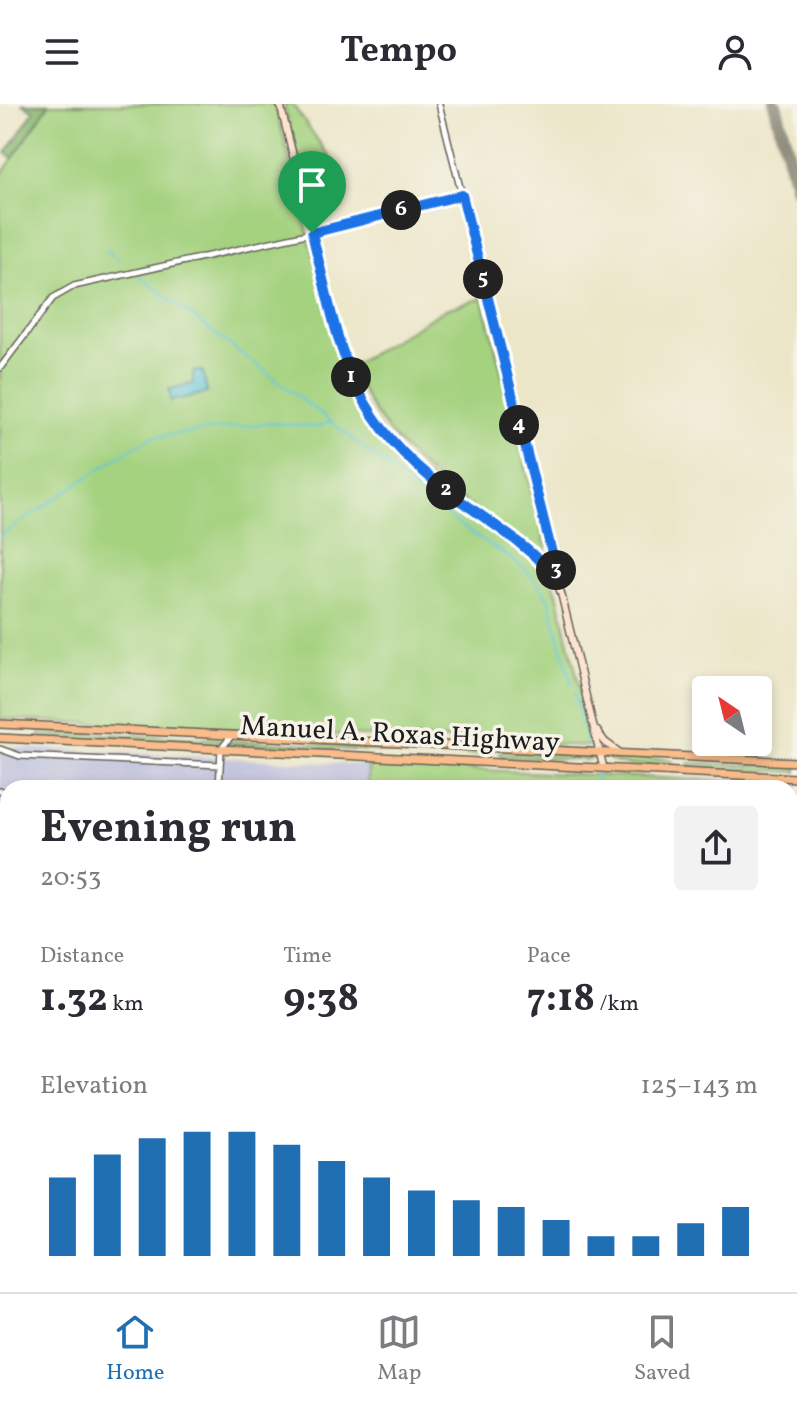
<!DOCTYPE html>
<meta charset="utf-8">
<style>
:root{--surface:#fff;--page:#f2f2f3;--text:#2b2b33;--muted:#7c7c81;--line:#e1e1e2;--accent:#1f6fb2}
body{margin:0;font-family:Vollkorn,serif;background:var(--page);color:var(--text);height:100vh;display:flex;flex-direction:column;font-size:30px;white-space:nowrap}
*{box-sizing:border-box;margin:0}
p{font-size:26px;color:var(--muted)}
.icon{flex:none;width:44px;height:44px;fill:none;stroke:currentColor;stroke-width:2;stroke-linecap:round;stroke-linejoin:round}
.map{position:relative;flex:1;overflow:hidden}
.sheet{position:absolute;left:0px;top:676px;width:798px;height:512px;display:flex;flex-direction:column;background:var(--surface);border-radius:24px 24px 0 0;box-shadow:0 4px 12px #0003}
.sheet>*{flex:none}
.needle{width:52px;rotate:325deg}
.controls{position:absolute;left:692px;top:572px;display:grid;gap:16px}
.controls a{display:grid;place-items:center;width:80px;height:80px;border-radius:8px;background:var(--surface);box-shadow:0 4px 12px #0003;font-size:40px}
.pin{position:absolute;display:grid;place-items:center;width:68px;height:68px;color:#fff;margin:-82px -34px;border-radius:50% 50% 50% 0;rotate:-45deg;box-shadow:0 0 8px #0007}
.pin .icon{rotate:45deg}
.km{position:absolute;width:40px;height:40px;margin:-20px;border-radius:50%;background:#222;color:#fff;font-size:22px;line-height:40px;text-align:center}
.round{display:grid;place-items:center;flex:none;width:84px;height:84px;border-radius:8px;background:var(--page)}
.headline{display:flex;align-items:center;justify-content:space-between;height:136px;padding:0 40px}
h1{font-size:44px;font-weight:700;line-height:60px}
.stats{display:grid;grid-template-columns:repeat(3,1fr);gap:12px;height:136px;padding:8px 40px}
.stats div{display:grid;align-content:center}
.stats b{font-size:40px;font-weight:700}
.stats small{font-size:22px;font-weight:400}
.stats p{font-size:22px}
.chart{height:224px;padding:16px 40px}
.chart p{display:flex;justify-content:space-between}
.chart svg{width:100%;height:144px;margin-top:8px;stroke:var(--accent);stroke-width:6}
header{display:flex;justify-content:space-between;align-items:center;height:104px;padding:0 40px;background:var(--surface);font-size:36px;font-weight:700}
.tabs{display:flex;justify-content:space-around;align-items:center;height:112px;border-top:2px solid var(--line);background:var(--surface);font-size:22px;color:var(--muted)}
.tabs a{display:grid;justify-items:center;gap:4px}
.tabs .on{color:var(--accent)}
.map>svg:first-child{display:block}
</style>
<header><svg class="icon" aria-label="menu" viewBox="0 0 24 24"><path d="M4 6h16M4 12h16M4 18h16"/></svg>Tempo<svg class="icon" aria-label="person" viewBox="0 0 24 24"><circle cx="12" cy="8" r="4"/><path d="M4 21q1-7 8-7t8 7"/></svg></header>
<div class="map">
<svg width="797" height="1188" viewBox="0 0 797 1188">
<rect width="100%" height="100%" fill="#f7f3e8"/>
<filter id="ink" filterUnits="userSpaceOnUse"><feTurbulence type="fractalNoise" baseFrequency=".0125" numOctaves="2"/><feDisplacementMap in="SourceGraphic" scale="16" xChannelSelector="R" yChannelSelector="G"/><feConvolveMatrix kernelMatrix="1 2 1 2 8 2 1 2 1" color-interpolation-filters="sRGB"/></filter>
<filter id="wash" filterUnits="userSpaceOnUse"><feTurbulence type="fractalNoise" baseFrequency=".006" numOctaves="4" result="noise"/><feDisplacementMap in="SourceGraphic" scale="32" xChannelSelector="R" yChannelSelector="G"/><feGaussianBlur stdDeviation="1.8" result="paint"/><feColorMatrix in="noise" values="0 0 0 0 0 0 0 0 0 0 0 0 0 0 0 0 0 1.4 0 .05"/><feComposite in="paint" operator="in"/></filter>
<g filter="url(#wash)">
<rect width="100%" height="100%" fill="#ece6c9"/>
<path fill="#c0c2dd" d="M0 643 368 661V684H8V906L0 915Z"/>
<path fill="#a4d27f" stroke="#60774e" stroke-width="2" d="M49 0H275L337 243 357 292 394 345 456 397 527 450 552 476 557 489 592 634 591 640 587 642 0 615V73Z
M284 0H292L339 66 306 88Z
M483 194 546 443 544 451 537 450C478 407 409 365 370 301 363 289 357 275 351 262L446 205Z
M40 627 218 635 223 638 218 641 40 632Z
M230 637 486 646 488 648 483 651 231 641 228 639Z
M500 648 594 652 596 653 587 656 502 653Z
M607 653 670 655 673 658 670 660C650 659 622 667 607 653Z
M690 659 797 663V668L690 664 688 661Z
M368 661 797 680V717L790 716V684H368Z"/>
<path fill="#83b46e" stroke="#506845" stroke-width="2" d="M23 0H49L13 54 6 49 34 7Z"/>
<path fill="#5bc5d6" stroke="#3c7079" stroke-width="2" d="M203 267 207 289 171 297 169 285 193 280V268Z
M556 1180H605L599 1188H557Z
M676 1180H724L717 1188H668Z"/>
<g fill="none" stroke-linecap="round" stroke-linejoin="round">
<path stroke="#5bc5d6" stroke-width="2" d="M106 146 119 156
M139 172 329 316
M0 432 125 348 152 333 269 319 318 323 330 317C373 351 415 386 457 419 488 443 529 458 548 494L572 580
M575 589 588 643
M595 668 599 684
M790 1167 797 1164
M760 1188 761 1180"/>
<path stroke="#5bc5d6" stroke-width="9" d="M790 881 797 880
M77 1188 80 1180"/>
<path stroke="#848172" stroke-width="14" d="M775 0 797 85"/>
</g>
</g>
<g filter="url(#ink)">
<g fill="none" stroke-linecap="round" stroke-linejoin="round">
<defs>
<path id="street" d="M439 0 556 465 555 474
M0 264 53 194 74 182 320 127 462 91
M0 645 20 652 220 661
M219 684 221 645 232 631
M0 687H8
M0 843 8 835
M790 998 797 997
M790 1006 797 1005
M791 1022 797 1036
M790 1079 797 1095
M169 1180 178 1188
M202 1180 210 1188
M236 1180 244 1188
M360 1180 364 1188
M385 1180 390 1188
M410 1180 414 1188
M438 1180 443 1188
M465 1180 470 1188
M112 1188 160 1180
M247 1188 258 1180
M286 1188 297 1180
M324 1188 333 1181
M419 1188 422 1180"/>
<path id="secondary" d="M280 0 340 238 347 264 361 294 379 322 409 356 542 459 555 474 561 489 603 662
M597 627 605 638 620 649
M790 720H797
M0 1086 8 1080"/>
<path id="primary" d="M0 620 797 658
M0 634 797 674"/>
</defs>
<use href="#street" stroke="#656359" stroke-width="8"/>
<use href="#secondary" stroke="#656359" stroke-width="9"/>
<use href="#primary" stroke="#656359" stroke-width="10"/>
<use href="#street" stroke="#fff" stroke-width="5"/>
<use href="#secondary" stroke="#fde4d0" stroke-width="6"/>
<use href="#primary" stroke="#f9bc8a" stroke-width="7"/>
</g>
</g>
<g fill="none" stroke-linecap="round" stroke-linejoin="round" filter="url(#ink)">
<defs>
<path id="route" d="M462 91 556 465 555 474C529 440 481 413 446 386 346 311 340 243 312 129Z"/>
</defs>
<use href="#route" stroke="#fff" stroke-width="16"/>
<use href="#route" stroke="#1a73e8" stroke-width="10"/>
</g>
<g text-anchor="middle" dominant-baseline="central" stroke-width="7" stroke-linejoin="round" paint-order="stroke">
<g font-size="28" fill="#1c1c1c" stroke="#f7f3e8">
<text transform="translate(400 631) rotate(3)">Manuel A. Roxas Highway</text>
</g>
</g>
</svg>
<div class="controls">
<a><svg class="needle" viewBox="-14 -14 28 28"><path d="M0-13l5 13h-10z" fill="#e53935"/><path d="M0 13l5-13h-10z" fill="#7c7c81"/></svg></a>
</div>
<div class="pin" style="left:312px;top:129px;background:#1e9e55"><svg class="icon" aria-label="arrive" viewBox="0 0 24 24"><path d="M6 21V4h12l-3 4 3 4H6"/></svg></div>
<b class="km" style="left:351px;top:273px">1</b>
<b class="km" style="left:446px;top:386px">2</b>
<b class="km" style="left:556px;top:466px">3</b>
<b class="km" style="left:519px;top:321px">4</b>
<b class="km" style="left:483px;top:175px">5</b>
<b class="km" style="left:401px;top:106px">6</b>
<section class="sheet">
<div class="headline"><div><h1>Evening run</h1><p>20:53</p></div><a class="round"><svg class="icon" aria-label="share" viewBox="0 0 24 24"><path d="M12 15V3M7 8l5-5 5 5M5 13v7h14v-7"/></svg></a></div>
<div class="stats">
<div><p>Distance</p><b>1.32<small> km</small></b></div>
<div><p>Time</p><b>9:38</b></div>
<div><p>Pace</p><b>7:18<small> /km</small></b></div>
</div>
<div class="chart"><p><span>Elevation</span>125–143 m</p>
<svg viewBox="0 0 160 44" preserveAspectRatio="none"><path d="M5 44V20M15 44V13M25 44V8M35 44V6M45 44V6M55 44V10M65 44V15M75 44V20M85 44V24M95 44V27M105 44V29M115 44V33M125 44V38M135 44V38M145 44V34M155 44V29"/></svg>
</div>
</section>
</div>
<nav class="tabs">
<a class="on"><svg class="icon" aria-label="home" viewBox="0 0 24 24"><path d="M3 11l9-7 9 7M6 9v11h12V9"/></svg>Home</a>
<a><svg class="icon" aria-label="map" viewBox="0 0 24 24"><path d="M3 6l6-2 6 2 6-2v14l-6 2-6-2-6 2zM9 4v14M15 6v14"/></svg>Map</a>
<a><svg class="icon" aria-label="saved" viewBox="0 0 24 24"><path d="M7 4h10v16l-5-4-5 4z"/></svg>Saved</a>
</nav>
